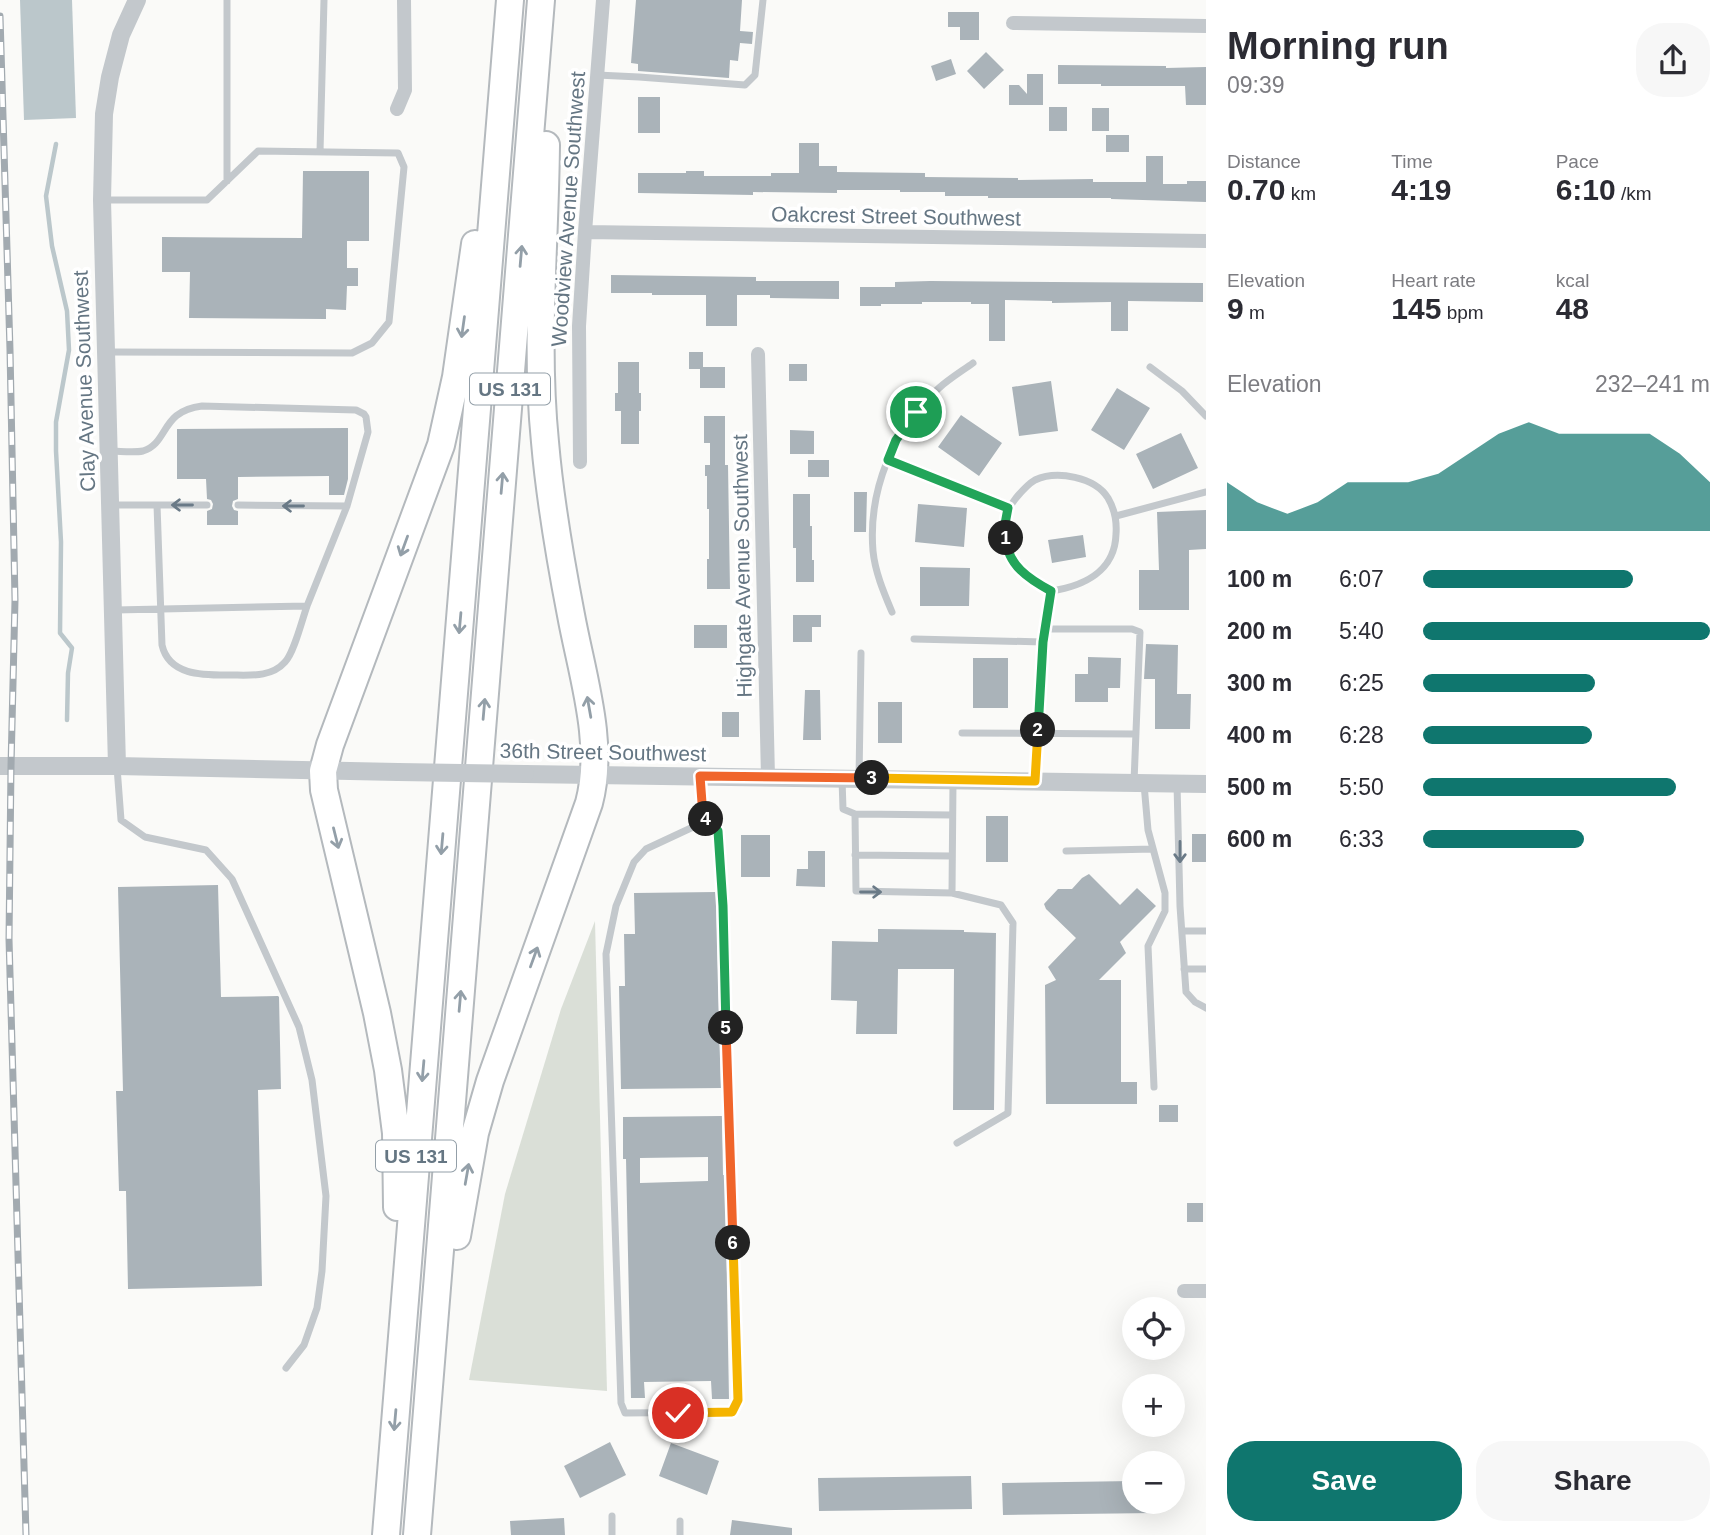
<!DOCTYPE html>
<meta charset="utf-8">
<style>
:root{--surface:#fff;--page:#f7f7f7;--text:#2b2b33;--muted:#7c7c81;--accent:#0f766e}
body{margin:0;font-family:Helvetica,sans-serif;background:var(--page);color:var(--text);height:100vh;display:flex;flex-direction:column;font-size:26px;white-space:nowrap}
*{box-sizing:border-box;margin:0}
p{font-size:23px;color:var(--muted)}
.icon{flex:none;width:38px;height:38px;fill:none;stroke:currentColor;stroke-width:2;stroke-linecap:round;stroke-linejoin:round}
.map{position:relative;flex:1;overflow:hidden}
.sheet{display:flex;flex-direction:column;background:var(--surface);width:525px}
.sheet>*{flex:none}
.controls{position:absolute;left:1122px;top:1297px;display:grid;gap:14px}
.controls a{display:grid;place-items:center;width:63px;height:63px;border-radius:50%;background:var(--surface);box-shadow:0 7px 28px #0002;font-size:35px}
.pin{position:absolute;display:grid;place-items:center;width:60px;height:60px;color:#fff;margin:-30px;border:4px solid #fff;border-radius:50%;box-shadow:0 2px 7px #0007}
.km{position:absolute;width:35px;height:35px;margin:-18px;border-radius:50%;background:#222;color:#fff;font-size:19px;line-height:35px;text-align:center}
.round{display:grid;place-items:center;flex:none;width:74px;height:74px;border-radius:28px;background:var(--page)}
.head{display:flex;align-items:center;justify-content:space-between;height:119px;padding:0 21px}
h1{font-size:38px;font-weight:600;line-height:52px}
.figures{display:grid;grid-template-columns:repeat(3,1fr);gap:10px;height:119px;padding:7px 21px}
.figures div{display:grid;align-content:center}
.figures b{font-size:30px;font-weight:600}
.figures small{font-size:19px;font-weight:400}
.figures p{font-size:19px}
.chart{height:196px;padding:14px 21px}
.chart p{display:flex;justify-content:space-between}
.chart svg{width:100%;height:126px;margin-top:7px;fill:var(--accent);opacity:.7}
.button{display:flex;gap:14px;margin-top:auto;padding:14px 21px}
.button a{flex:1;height:80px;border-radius:28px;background:var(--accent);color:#fff;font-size:28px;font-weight:600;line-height:80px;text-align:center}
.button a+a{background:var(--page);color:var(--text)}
ul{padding:0 21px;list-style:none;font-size:23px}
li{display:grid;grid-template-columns:112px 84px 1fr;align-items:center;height:52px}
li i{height:18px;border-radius:9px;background:var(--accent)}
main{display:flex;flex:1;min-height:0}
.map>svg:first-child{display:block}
</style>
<main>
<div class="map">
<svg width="1206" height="1535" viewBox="0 0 1206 1535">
<rect width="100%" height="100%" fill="#fafaf8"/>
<path fill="#dadfd7" d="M595 921 607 1391 469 1380 505 1194 561 1009Z"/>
<path fill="#bbc7cb" d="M20 0H72L76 118 24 120Z"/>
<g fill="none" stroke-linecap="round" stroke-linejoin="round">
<path stroke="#bbc7cb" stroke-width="4.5" d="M56 144 46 196 52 246 67 311 69 350 56 422V451L61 542 60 633 72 648 68 673 67 720"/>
</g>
<path fill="#aab3b9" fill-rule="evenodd" d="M636 0H742L740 31 753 32 752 44 740 43 738 61 730 60 729 78 638 71V64L631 63Z
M948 12H979V40H960V27H948Z
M986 52 1004 70 984 89 967 71Z
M951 59 956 74 936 81 931 66Z
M1058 65 1166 66V68L1206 67V105H1186L1185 86H1101V84H1058Z
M1027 74H1043V105H1009V85H1019L1027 94Z
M638 97H660V133H638Z
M1049 107H1067V131H1049Z
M1092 108H1109V131H1092Z
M1106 135H1129V152H1106Z
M799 143H819V166H837V172L925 173V177L1018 178V180L1093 179V182H1146V156H1163V184H1187V181H1206V202L1111 199V198H988V196H945V192H900V190H837V193L753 192V195L638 193V173H686V171H704V176H771V173H799Z
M303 171H369V241H347V268H358V286H347L346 310 326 309V319L189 318 190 272H162V237L302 238Z
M611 275 756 277V281H839V299L770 298V295H737V326H706V295H652V293H611Z
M930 281 1203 283V302L1128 301V331H1111V302L1052 303V301L1005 300V341H989V304H971V302H922V304H881V306H860V287H895V282Z
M689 352H703V367H725V388H700V369H689Z
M618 362H639V393H641V411H639V444H621V411H615V393H618Z
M789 364H807V381H789Z
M1051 381 1058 431 1019 436 1012 387Z
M1117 388 1150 408 1124 450 1091 430Z
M961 415 1002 443 979 476 938 447Z
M704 416H725V465H728L730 589H707V559H709V509H707V476H705V465H710V443H704Z
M348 428V479L344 495H329V476L238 477V499L233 501 232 506 234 510 238 511V525H207V511L212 509 213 504 211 500 207 499 206 479H177V429Z
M790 430 814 431V454H790Z
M1181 433 1198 468 1153 489 1136 454Z
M808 460H829V477H808Z
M854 492H867L866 532H854Z
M793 494H810V526H812V560H814V582H796V548H793Z
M918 504 967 508 964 547 915 542Z
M1206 510V549L1189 550V610H1139V570H1159L1157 512Z
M1083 535 1086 557 1052 563 1048 540Z
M920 567 970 568 969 606H920Z
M793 615H821V627H812V642H793Z
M694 625H727V648H694Z
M1146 644 1178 645 1177 694H1191L1190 729H1155V679H1144Z
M1088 657 1121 658 1120 688H1108V702H1075V674H1088Z
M973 658H1008V708H973Z
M805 690H820L821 740H803Z
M878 702H902V743H878Z
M722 712H739V737H722Z
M986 816H1008V862H986Z
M1192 834H1206V862H1192Z
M741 835H770V877H741Z
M808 851H825V887L796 886 797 869H808Z
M1089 874 1120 905 1137 888 1156 906 1120 942 1126 953 1099 980H1121V1082H1137V1104H1046L1045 985 1056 980 1048 967 1076 938 1046 909 1044 904 1058 889H1072L1082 878Z
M218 885 221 997 278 996 279 997 281 1089 258 1090 262 1286 128 1289 126 1191H119L116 1091H123L118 887Z
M716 892 721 1088 621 1089 619 986H625L624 934H635L634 893Z
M878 929 964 930V932L996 933 994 1110H953L954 969H898L897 1034H856L857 1001 831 1000 832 941 878 942Z
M1159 1105H1178V1122H1159Z
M722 1116 723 1175H725L729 1399H712L711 1381 644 1382 645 1398H631L626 1159H623V1117ZM708 1157V1181L640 1183V1158Z
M1187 1203H1203V1222H1187Z
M610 1442 626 1475 580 1498 564 1466Z
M671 1443 719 1461 707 1495 659 1476Z
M971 1476 972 1509 819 1511 818 1478Z
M1134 1481V1502H1155V1513L1003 1515 1002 1483Z
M564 1518 565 1535H511L510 1521Z
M732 1520 792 1528V1535H730Z"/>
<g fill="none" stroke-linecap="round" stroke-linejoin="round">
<defs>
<path id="motorway" d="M397 1207 396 1133 388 1070 377 1013 324 790 323 771 330 745 441 445 456 377 475 244
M457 1236 475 1133 490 1081 589 803C605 743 582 675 571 615 560 558 550 500 545 442 535 343 545 244 546 145
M386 1535 510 0
M417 1535 541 0"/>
</defs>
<use href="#motorway" stroke="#b4b9bd" stroke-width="30"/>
<path stroke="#c3c8cc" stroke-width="7" d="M227 0V181
M597 75 639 77 745 85 755 75 763 0
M320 152 324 0
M103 200H207L258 151 398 153 404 167 389 322 372 343 352 353 108 352
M1150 367 1182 391 1206 416
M109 451C120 451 133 453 143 451 169 443 160 411 202 406L356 410 364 414 366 417 368 432 347 506 307 606 115 610
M888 460 1008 508
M111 505H157L162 645C169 676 204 675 229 675 249 675 271 678 285 662 294 653 302 620 307 606
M157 505H207
M238 505 347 506
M1116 516 1206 492
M892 612C884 593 875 572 873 551 868 491 893 428 939 388 949 379 962 371 973 363
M1045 629H1132L1140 632 1134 782
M914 639 1043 642
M962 733 1136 734
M117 767 121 820 145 837 206 850 232 879 299 1027 312 1080 326 1196 322 1271 317 1308 304 1345 286 1368
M700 777 703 816 691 828 646 849 634 862 616 906 606 954 621 1403 625 1413 732 1412 738 1400 723 906 718 831 703 816
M859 778 861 653
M842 779 843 809 855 814 952 815
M1035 780 1043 642 1051 591C1084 586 1115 571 1116 534 1117 521 1115 510 1108 498 1095 477 1057 470 1035 480 1028 484 1021 492 1016 498 1007 509 1005 518 1005 532 1007 565 1024 577 1051 591
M1144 784 1148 830 1165 893V911L1148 946 1154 1087
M1177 784 1180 906 1186 992 1195 1002 1206 1008
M855 814 856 891 952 893 1001 905 1013 923 1008 1113 957 1143
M1066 851 1153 849
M855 855 952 856
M952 893 953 782
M1182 931H1206
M1184 969H1206
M612 1516V1535
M680 1535V1521"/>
<path stroke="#c3c8cc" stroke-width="14" d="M1013 23 1206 26
M397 109 405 90 404 0
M585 232 1206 241
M758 354 768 777
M580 462 579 326 585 232 603 0
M1184 1291H1206"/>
<path stroke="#c3c8cc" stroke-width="18" d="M0 766H117L398 772
M117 766 102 200 104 114 110 77 121 35 137 0
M525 774 1206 784"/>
<use href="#motorway" stroke="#fff" stroke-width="26"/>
<defs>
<path id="rail" d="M0 16 10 350 15 600 11 766 9 939 26 1535"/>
</defs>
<use href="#rail" stroke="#a2aab0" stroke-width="7"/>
<use href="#rail" stroke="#fff" stroke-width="4.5" stroke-dasharray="13" stroke-linecap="butt"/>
<path stroke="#c3c8cc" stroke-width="18" d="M398 772 525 774"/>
</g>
<defs><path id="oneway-shaft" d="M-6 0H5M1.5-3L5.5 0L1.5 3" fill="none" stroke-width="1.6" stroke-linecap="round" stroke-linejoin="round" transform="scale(1.75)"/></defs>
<g stroke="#939fa8">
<use href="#oneway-shaft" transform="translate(521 256) rotate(-85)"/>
<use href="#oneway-shaft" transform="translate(463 327) rotate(98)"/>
<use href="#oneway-shaft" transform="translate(502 483) rotate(-85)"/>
<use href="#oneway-shaft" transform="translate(404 546) rotate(110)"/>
<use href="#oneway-shaft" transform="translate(460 623) rotate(95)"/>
<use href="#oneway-shaft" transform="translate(589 707) rotate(-100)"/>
<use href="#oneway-shaft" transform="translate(484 709) rotate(-85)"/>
<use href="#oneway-shaft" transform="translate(336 838) rotate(76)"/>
<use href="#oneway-shaft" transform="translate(442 844) rotate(95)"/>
<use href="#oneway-shaft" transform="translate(534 957) rotate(-70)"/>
<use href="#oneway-shaft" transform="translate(460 1001) rotate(-85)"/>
<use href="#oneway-shaft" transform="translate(423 1071) rotate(95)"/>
<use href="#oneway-shaft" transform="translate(467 1174) rotate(-80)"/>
<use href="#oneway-shaft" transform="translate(395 1420) rotate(95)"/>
</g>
<g stroke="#6a7a87">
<use href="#oneway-shaft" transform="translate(182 505) rotate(-180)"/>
<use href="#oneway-shaft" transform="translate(293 506) rotate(-180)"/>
<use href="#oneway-shaft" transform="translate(1180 852) rotate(90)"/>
<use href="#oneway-shaft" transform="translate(871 892)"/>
</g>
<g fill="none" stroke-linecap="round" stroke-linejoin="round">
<defs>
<path id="split-1" d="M916 412 896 440 888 460 1008 508 1005 524 1006 538"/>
<path id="split-2" d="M1006 538C1007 565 1029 579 1051 591L1043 642 1038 730"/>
<path id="split-3" d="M872 778 1035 781 1038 730"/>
<path id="split-4" d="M706 819 703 816 700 776 872 778"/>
<path id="split-5" d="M706 819 718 831 723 906 726 1028"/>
<path id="split-6" d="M726 1028 733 1243"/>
<path id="split-7" d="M678 1413 732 1412 738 1400 733 1243"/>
</defs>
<use href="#split-1" stroke="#fff" stroke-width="14"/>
<use href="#split-2" stroke="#fff" stroke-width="14"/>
<use href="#split-3" stroke="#fff" stroke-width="14"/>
<use href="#split-4" stroke="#fff" stroke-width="14"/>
<use href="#split-5" stroke="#fff" stroke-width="14"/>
<use href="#split-6" stroke="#fff" stroke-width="14"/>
<use href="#split-7" stroke="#fff" stroke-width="14"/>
<use href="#split-1" stroke="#22a559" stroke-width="9"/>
<use href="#split-2" stroke="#22a559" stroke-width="9"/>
<use href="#split-3" stroke="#f5b400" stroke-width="9"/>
<use href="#split-4" stroke="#f0652b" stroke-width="9"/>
<use href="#split-5" stroke="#22a559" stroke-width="9"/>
<use href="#split-6" stroke="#f0652b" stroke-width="9"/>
<use href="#split-7" stroke="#f5b400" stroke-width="9"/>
</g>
<g text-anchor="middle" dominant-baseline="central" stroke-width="7" stroke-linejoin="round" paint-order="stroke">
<g fill="#fff" stroke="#939fa8" stroke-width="2">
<rect x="470" y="373.5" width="80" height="31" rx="5"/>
<rect x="376" y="1140.5" width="80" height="31" rx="5"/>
</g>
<g font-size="19" font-weight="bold" fill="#657683">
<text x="510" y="389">US 131</text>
<text x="416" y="1156">US 131</text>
</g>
<g font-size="21" fill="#657683" stroke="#fff">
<text transform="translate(568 209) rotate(-86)">Woodview Avenue Southwest</text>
<text transform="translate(896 216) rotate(1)">Oakcrest Street Southwest</text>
<text transform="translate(84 381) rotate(-92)">Clay Avenue Southwest</text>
<text transform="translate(742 566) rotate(-91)">Highgate Avenue Southwest</text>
<text transform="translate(603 752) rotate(1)">36th Street Southwest</text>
</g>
</g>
</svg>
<div class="controls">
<a><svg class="icon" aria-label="locate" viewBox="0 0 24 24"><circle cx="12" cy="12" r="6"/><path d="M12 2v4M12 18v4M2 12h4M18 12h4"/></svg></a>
<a>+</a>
<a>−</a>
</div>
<div class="pin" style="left:916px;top:412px;background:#1e9e55"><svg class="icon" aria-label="arrive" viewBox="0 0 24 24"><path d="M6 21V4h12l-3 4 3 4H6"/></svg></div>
<div class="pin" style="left:678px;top:1413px;background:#d93025"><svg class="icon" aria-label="check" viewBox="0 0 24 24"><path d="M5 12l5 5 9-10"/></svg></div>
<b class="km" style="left:1006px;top:538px">1</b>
<b class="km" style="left:1038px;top:730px">2</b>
<b class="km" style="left:872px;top:778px">3</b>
<b class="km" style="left:706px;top:819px">4</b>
<b class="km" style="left:726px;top:1028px">5</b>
<b class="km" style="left:733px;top:1243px">6</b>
</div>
<section class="sheet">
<div class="head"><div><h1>Morning run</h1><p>09:39</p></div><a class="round"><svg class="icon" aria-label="share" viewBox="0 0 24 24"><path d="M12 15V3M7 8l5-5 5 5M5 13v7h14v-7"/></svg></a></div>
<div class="figures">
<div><p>Distance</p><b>0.70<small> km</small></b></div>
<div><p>Time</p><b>4:19</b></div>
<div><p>Pace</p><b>6:10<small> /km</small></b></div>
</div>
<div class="figures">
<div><p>Elevation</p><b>9<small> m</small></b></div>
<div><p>Heart rate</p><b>145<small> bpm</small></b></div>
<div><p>kcal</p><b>48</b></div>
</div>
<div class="chart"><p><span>Elevation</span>232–241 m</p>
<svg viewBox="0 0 160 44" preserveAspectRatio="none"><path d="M0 44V27L10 34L20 38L30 34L40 27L50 27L60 27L70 24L80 17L90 10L100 6L110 10L120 10L130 10L140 10L150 17L160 27V44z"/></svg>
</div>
<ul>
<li><b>100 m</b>6:07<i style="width:73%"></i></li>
<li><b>200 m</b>5:40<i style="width:100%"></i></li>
<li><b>300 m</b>6:25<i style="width:60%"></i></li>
<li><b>400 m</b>6:28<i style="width:59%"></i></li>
<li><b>500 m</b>5:50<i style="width:88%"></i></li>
<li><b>600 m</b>6:33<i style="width:56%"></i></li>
</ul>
<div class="button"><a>Save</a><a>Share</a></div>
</section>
</main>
